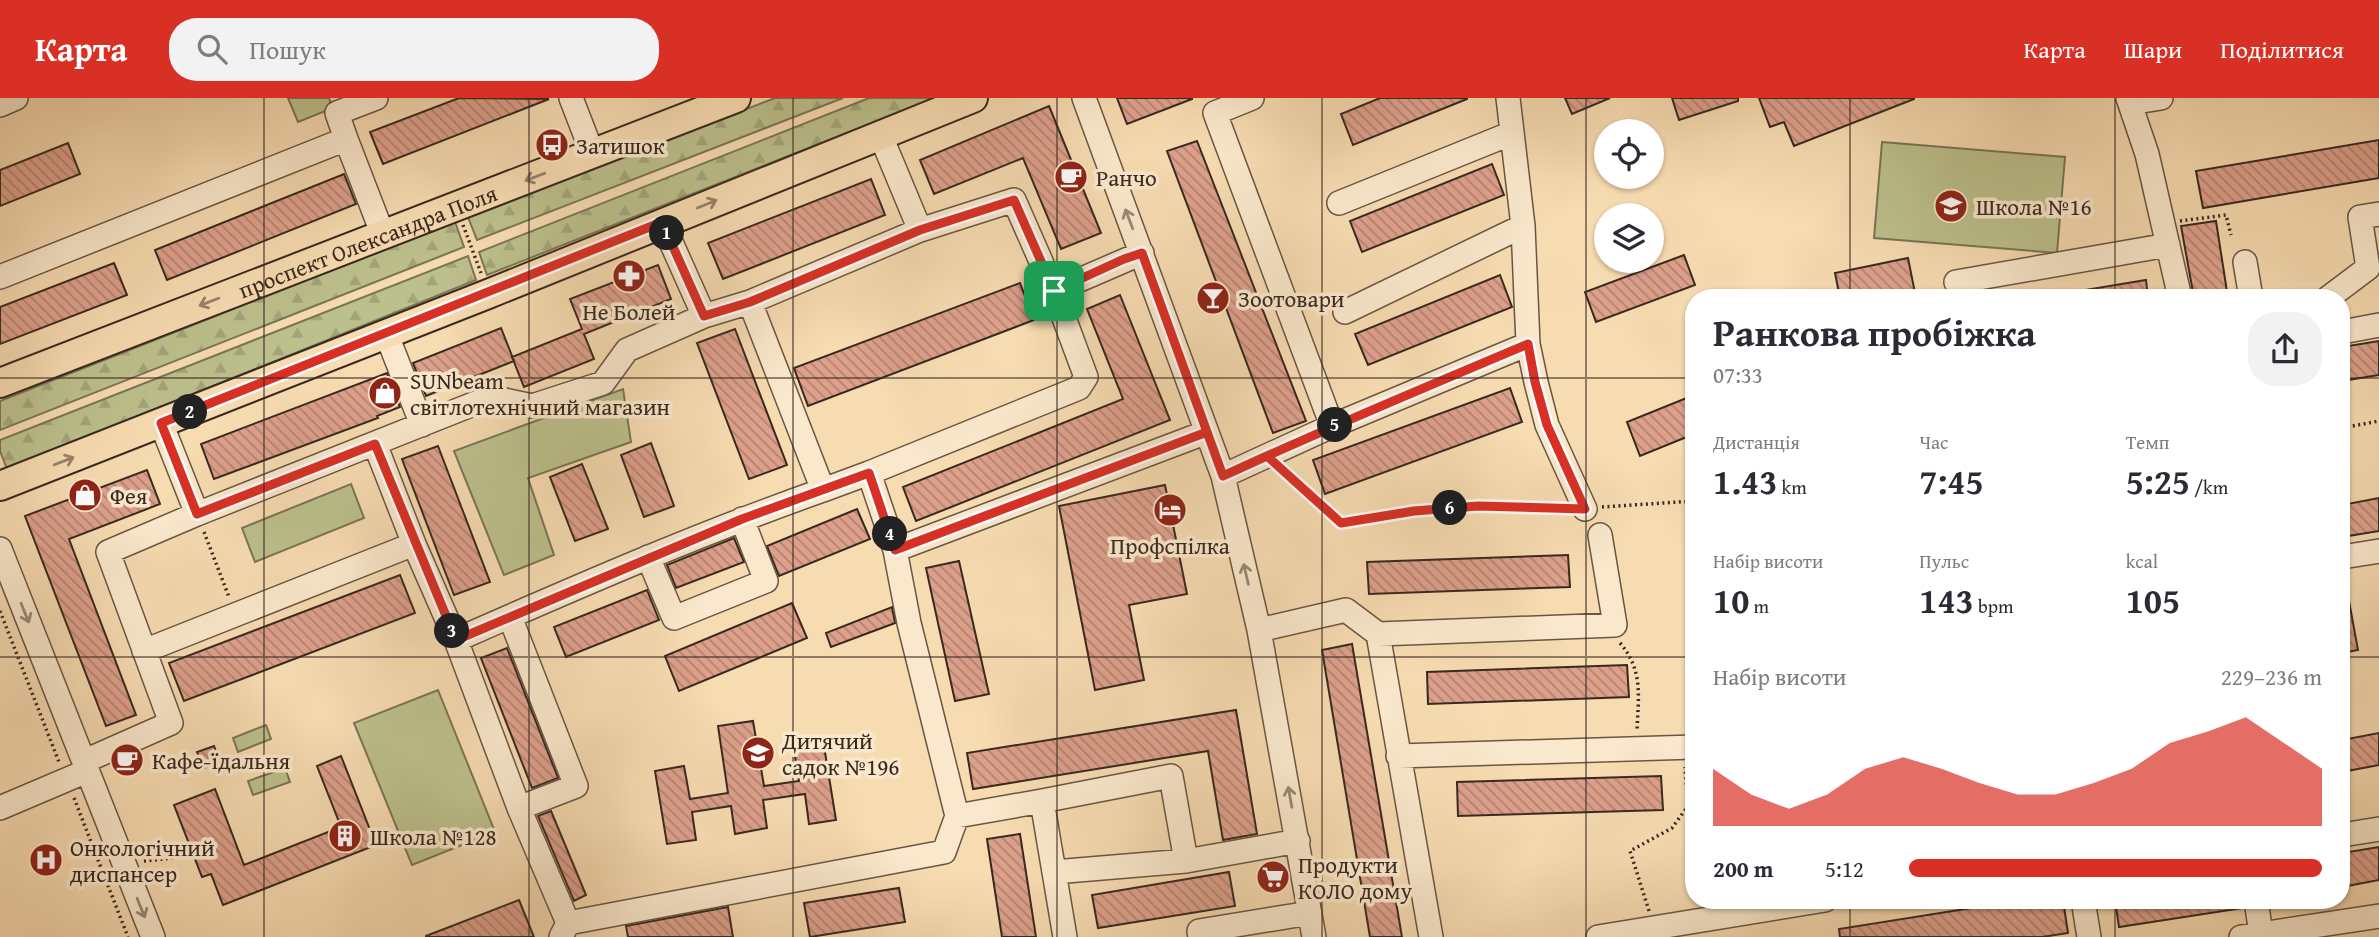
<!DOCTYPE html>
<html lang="uk">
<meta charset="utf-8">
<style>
:root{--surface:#fff;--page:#f2f2f3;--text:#2b2b33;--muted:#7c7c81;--accent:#d93025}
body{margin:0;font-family:"Gentium Book Plus",serif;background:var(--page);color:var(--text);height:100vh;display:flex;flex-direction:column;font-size:26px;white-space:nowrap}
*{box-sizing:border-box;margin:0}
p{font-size:23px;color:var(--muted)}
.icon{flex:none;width:38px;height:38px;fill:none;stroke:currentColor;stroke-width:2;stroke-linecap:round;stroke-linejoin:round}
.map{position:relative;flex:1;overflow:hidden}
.details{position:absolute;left:1685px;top:191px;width:665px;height:620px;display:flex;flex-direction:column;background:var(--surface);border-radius:28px;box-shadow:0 2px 5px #0004}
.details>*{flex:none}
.buttons{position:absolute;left:1594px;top:21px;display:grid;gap:14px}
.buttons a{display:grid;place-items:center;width:70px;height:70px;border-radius:50%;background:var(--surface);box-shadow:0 2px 5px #0004;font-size:35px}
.pin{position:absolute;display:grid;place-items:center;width:60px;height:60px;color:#fff;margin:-30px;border-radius:14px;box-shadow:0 4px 10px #0006}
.km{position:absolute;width:35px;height:35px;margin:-18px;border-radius:50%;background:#222;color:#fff;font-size:19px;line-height:35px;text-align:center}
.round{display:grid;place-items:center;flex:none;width:74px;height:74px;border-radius:28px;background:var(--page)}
.summary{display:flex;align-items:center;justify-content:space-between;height:119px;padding:0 28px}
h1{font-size:38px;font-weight:800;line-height:52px}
.metrics{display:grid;grid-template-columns:repeat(3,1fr);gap:10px;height:119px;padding:7px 28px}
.metrics div{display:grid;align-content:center}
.metrics b{font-size:35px;font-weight:800}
.metrics small{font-size:19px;font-weight:400}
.metrics p{font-size:19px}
.chart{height:196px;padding:14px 28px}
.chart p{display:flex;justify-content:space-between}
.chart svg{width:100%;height:126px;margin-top:7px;fill:var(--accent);opacity:.7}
ul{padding:0 28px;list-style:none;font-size:23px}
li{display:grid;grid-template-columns:112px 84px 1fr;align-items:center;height:52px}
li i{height:18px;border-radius:9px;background:var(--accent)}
header{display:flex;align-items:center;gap:42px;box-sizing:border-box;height:98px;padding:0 35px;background:var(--accent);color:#fff}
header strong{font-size:33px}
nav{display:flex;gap:38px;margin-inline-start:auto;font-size:24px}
.search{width:490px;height:63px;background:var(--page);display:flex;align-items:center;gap:18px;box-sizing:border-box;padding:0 24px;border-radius:28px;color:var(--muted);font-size:26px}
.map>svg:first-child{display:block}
</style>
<header>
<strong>Карта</strong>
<div class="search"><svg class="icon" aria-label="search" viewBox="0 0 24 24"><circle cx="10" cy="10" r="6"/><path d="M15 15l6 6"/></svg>Пошук</div>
<nav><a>Карта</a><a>Шари</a><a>Поділитися</a></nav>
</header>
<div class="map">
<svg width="2379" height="839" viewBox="0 0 2379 839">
<defs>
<pattern id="forest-firs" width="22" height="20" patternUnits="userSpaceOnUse" patternTransform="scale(1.75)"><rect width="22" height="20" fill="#bcc08c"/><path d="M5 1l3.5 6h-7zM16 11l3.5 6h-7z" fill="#a2a578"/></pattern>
<pattern id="building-back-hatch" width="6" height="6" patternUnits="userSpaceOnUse" patternTransform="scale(1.75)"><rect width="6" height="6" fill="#dda08b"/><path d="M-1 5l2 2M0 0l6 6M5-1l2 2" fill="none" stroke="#b48271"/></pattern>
</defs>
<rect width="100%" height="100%" fill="#f7dbb1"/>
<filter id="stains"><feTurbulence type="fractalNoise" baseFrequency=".00286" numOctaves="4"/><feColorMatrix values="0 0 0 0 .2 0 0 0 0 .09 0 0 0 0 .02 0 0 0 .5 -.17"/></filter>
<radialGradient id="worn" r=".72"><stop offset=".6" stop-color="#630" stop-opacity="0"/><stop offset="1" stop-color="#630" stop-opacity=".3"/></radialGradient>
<path fill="#bcc08c" stroke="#7a7456" stroke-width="2" d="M288 0H329L333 10 298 24Z
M1882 44 2065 59 2057 155 1874 140Z
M623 291 631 344 528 380 554 457 504 477 454 353Z
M351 386 364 420 255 464 242 430Z
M438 592 495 734 412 767 354 625Z
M266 627 271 641 238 654 233 640Z
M285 670 290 684 253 697 248 683Z"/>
<path fill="url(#forest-firs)" stroke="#7a7456" stroke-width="2" d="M775 0H843L477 142 468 119Z
M869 0H935L487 177 479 154Z
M455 124 464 149 0 332V303Z
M468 158 476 182 7 371 0 353V342Z"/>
<path fill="url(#building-back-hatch)" stroke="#382920" stroke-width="2" d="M459 0 549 1 383 66 370 34Z
M1117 0H1192V1L1127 26Z
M1380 0H1467V1L1353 47 1341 16Z
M1565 0H1610L1572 16Z
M1672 0H1738V3L1679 22Z
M1759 0H1914V1L1794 48 1784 24 1770 29Z
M1049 8 1101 135 1061 151 1023 60 934 96 920 62Z
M2379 42V80L2203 110 2196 73Z
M1197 43 1306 323 1273 335 1167 53Z
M68 45 80 76 0 108V72Z
M1492 66 1504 97 1362 154 1350 123Z
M344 76 356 106 167 182 155 152Z
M871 81 885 117 723 181 708 145Z
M2216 123 2228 200H2194L2181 128Z
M1684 157 1695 187 1596 224 1585 194Z
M1908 160 1915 195 1896 200H1840L1835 175Z
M114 165 127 197 0 246V209Z
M658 167 671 201 584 236 594 261 524 289 512 259 582 231 570 201Z
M1500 177 1512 209 1368 267 1355 236Z
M2146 182 2148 200H2086L2085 192Z
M1020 185 1034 222 808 308 794 270Z
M1120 197 1170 322 916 423 903 389 1123 301 1087 211Z
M501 230 514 263 426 298 413 265Z
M735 231 787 367 749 381 697 245Z
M2379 243V277L2342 283V249Z
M387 275 400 309 377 318 378 320 214 381 201 346Z
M1510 290 1522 324 1325 396 1313 362Z
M1694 297V336L1640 358 1627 324Z
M651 345 674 408 644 419 621 357Z
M438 348 490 484 454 497 402 361Z
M582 366 608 431 575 443 550 379Z
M147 372 160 406 69 441 136 617 106 628 25 418Z
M1165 387 1187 496 1129 507 1144 582 1095 592 1059 408Z
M2379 400V433L2342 439V407Z
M857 411 870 441 779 478 767 448Z
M734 440 744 464 676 490 667 467Z
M1568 457 1570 489 1369 496 1367 464Z
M959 463 989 596 955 603 926 470Z
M400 477 415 515 184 603 169 565Z
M647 492 659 522 566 559 554 529Z
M2342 503H2349L2358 552 2342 555Z
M792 505 807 540 679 593 665 558Z
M892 509 895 525 831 549 826 535Z
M1352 546 1402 839H1370L1322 552Z
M507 550 558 680 532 690 481 560Z
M1627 567 1629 599 1428 606 1427 574Z
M1236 612 1257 736 1223 742 1208 653 973 691 967 655Z
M753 623 764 688 799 683 794 653 824 648 836 722 809 726 805 696 763 702 767 730 735 736 731 708 692 714 696 742 667 746 655 673 684 668 690 701 728 695 718 628Z
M2379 635V667L2342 674V642Z
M214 648 220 664 204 670 197 654Z
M341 658 376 747 223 807 211 776 202 779 174 707 215 691 244 767 341 729 317 668Z
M1661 678 1663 712 1458 718 1457 684Z
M551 713 586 797 574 803 538 718Z
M1020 736 1036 839H1002L987 741Z
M2379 749V782L2342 789V755Z
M1229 774 1235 808 1098 830 1092 797Z
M899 790 905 824 810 839 804 805Z
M519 802 534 839H426V838Z
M2022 802H2063L2068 835 2042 839H1840L1839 831Z
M2115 802H2242L2243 810 2119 829Z
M728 809 733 839H628L626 828Z"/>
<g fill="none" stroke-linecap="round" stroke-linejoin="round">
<defs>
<path id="minor" d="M571 0 593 57
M1084 0 1223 378 1259 532 1314 839
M1252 0 1215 15 1332 328
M1508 0 1523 128 1528 246 1536 284 1547 327 1585 411
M2128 0 2147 56 2180 200
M2130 5 2161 0
M0 7 16 0
M346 41 383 137
M1339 105 1512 35
M662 124 704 218 750 204 823 392 869 375 895 452 909 525 957 718 1042 703 1054 774 1186 763 1298 743
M2245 164 2251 200
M0 179 346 41 337 15 376 0
M1956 184 2168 147
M1054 193 1142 155
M2328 200 2368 170 2360 119 2379 116
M750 204 920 132 880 36
M1345 214 1523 128
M2342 234 2379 227
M386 235 422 327
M375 346 414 446
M869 375 1079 290 1086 279 1054 193 1014 102 920 132
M1223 378 1332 328 1528 246
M197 416 491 299 532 308 603 285 627 252 704 218
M0 451 153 839
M895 452 1207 334
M648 459 674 520 766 483 742 421
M2342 459 2379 453
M512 524 576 688 519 710
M1259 532 1346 512 1378 536 1615 527 1600 437
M1378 536 1431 839
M456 542 519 710 568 825
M144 553 414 446 456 542C577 489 698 436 823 392
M1398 658 1694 649
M85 663 171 625 108 454 197 416 161 325
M1042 703 1171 678 1186 763
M0 710 87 673
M2342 737 2379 731
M1054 774 1065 839
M2083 802 2089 839
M2256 802 2261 836
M561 839 568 825 944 754 957 718
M1200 839 1199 833 1310 815
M1598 839 1825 802
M2241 839 2379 818"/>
<g id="major">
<path id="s1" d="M0 285 736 0"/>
<path d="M0 388 488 196 973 0"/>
</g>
</defs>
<use href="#minor" stroke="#685644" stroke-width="26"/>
<use href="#major" stroke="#382920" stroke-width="32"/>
<path stroke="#382920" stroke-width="3.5" stroke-dasharray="2 3.5" stroke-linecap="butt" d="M2180 123 2226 117 2231 137
M463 127 481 175
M2342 330 2379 323
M1281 371 1341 425 1414 413 1477 408 1563 410
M1602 409 1694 403
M204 434 229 499
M0 513 59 664
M1620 545C1644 573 1638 599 1637 634
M74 700 128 839
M144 763 174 760
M1649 813 1630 753 1672 730 1688 708 1685 669"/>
<use href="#minor" stroke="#fae8cc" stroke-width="23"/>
<use href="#major" stroke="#f7dbb1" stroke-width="28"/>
</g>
<defs><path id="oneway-shaft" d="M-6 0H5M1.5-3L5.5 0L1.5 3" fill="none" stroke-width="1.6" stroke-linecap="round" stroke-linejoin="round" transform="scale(1.75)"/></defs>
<g stroke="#988268">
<use href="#oneway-shaft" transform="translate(535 79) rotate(159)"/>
<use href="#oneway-shaft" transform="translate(707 106) rotate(-22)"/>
<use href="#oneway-shaft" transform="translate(209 204) rotate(159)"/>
<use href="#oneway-shaft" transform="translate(64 363) rotate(-21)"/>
</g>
<g stroke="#998876">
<use href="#oneway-shaft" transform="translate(1129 121) rotate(-111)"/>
<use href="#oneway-shaft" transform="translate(1246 476) rotate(-103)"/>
<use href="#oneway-shaft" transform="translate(25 515) rotate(68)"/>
<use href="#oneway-shaft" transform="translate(1290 699) rotate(-100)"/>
<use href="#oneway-shaft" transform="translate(141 810) rotate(68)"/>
</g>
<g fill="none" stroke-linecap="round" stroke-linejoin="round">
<defs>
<path id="route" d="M1054 193 1014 102 920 132 750 204 704 218 662 124 161 325 197 416 375 346 456 542 742 421 869 375 895 452 1207 334 1223 378C1324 331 1426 289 1528 246L1535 284 1547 327 1585 411 1478 408 1414 413 1341 425 1267 358 1223 378 1142 155 1124 161 1054 193"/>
</defs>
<use href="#route" stroke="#fff" stroke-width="14"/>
<use href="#route" stroke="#d93025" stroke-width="9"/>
</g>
<path fill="none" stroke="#382920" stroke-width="2" stroke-opacity="0.55" d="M264 0V839M529 0V839M793 0V839M1057 0V839M1322 0V839M1586 0V839M1850 0V200M2115 0V200M0 280H1694M2342 280H2379M0 559H1694M2342 559H2379M1850 802V839M2115 802V839"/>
<defs>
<symbol id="bus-disc" viewBox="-11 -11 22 22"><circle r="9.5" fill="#8f2418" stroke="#fae8cc"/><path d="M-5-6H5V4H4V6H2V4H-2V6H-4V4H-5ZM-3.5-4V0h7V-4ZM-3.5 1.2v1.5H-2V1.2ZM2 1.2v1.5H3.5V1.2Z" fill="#fff"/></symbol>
<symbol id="cafe-disc" viewBox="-11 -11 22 22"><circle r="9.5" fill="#8f2418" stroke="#fae8cc"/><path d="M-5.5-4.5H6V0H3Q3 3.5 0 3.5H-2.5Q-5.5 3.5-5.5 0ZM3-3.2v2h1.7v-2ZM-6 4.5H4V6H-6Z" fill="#fff"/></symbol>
<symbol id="school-disc" viewBox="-11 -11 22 22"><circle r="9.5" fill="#8f2418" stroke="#fae8cc"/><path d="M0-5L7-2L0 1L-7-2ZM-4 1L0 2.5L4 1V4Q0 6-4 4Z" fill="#fff"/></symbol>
<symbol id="pharmacy-disc" viewBox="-11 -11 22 22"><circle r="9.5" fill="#8f2418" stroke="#fae8cc"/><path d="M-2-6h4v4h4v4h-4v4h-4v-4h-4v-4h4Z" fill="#fff"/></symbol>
<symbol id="bar-disc" viewBox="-11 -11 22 22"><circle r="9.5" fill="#8f2418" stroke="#fae8cc"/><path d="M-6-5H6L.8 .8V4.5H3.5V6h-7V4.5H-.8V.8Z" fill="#fff"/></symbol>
<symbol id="shop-disc" viewBox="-11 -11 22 22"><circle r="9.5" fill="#8f2418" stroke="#fae8cc"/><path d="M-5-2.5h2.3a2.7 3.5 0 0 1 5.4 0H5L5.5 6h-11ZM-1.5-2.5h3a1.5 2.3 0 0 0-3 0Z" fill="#fff"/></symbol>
<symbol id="hotel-disc" viewBox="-11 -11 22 22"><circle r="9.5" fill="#8f2418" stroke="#fae8cc"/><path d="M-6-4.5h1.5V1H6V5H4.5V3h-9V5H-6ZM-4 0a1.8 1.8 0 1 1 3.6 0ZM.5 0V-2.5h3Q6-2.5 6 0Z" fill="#fff"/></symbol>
<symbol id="building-disc" viewBox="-11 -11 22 22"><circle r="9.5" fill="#8f2418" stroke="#fae8cc"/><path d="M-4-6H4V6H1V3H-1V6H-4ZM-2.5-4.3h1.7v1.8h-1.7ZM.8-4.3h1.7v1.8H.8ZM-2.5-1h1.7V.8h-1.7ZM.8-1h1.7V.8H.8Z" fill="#fff"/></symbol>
<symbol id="hospital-disc" viewBox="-11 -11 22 22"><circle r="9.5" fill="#8f2418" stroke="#fae8cc"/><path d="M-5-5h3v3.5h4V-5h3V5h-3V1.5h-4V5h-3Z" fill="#fff"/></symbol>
<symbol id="supermarket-disc" viewBox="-11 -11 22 22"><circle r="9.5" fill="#8f2418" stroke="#fae8cc"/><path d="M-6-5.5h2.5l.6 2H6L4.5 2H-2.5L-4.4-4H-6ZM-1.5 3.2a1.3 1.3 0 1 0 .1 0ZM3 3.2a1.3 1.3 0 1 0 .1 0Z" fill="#fff"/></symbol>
</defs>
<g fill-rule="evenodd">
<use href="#bus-disc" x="533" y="28" width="38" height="38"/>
<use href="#cafe-disc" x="1052" y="60" width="38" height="38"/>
<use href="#school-disc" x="1932" y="89" width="38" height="38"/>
<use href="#pharmacy-disc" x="610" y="159" width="38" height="38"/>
<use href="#bar-disc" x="1194" y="181" width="38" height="38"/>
<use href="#shop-disc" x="366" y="276" width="38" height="38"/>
<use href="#shop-disc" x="66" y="378" width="38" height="38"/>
<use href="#hotel-disc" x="1151" y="393" width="38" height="38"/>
<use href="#school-disc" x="739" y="636" width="38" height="38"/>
<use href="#cafe-disc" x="108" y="643" width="38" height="38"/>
<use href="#building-disc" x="326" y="719" width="38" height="38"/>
<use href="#hospital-disc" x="27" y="743" width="38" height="38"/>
<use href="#supermarket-disc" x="1254" y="760" width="38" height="38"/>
</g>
<g text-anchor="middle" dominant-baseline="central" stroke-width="7" stroke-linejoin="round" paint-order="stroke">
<g font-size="23" fill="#382920" stroke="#fae8cc" text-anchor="start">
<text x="576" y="47">Затишок</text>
<text x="1096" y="79">Ранчо</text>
<text x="1976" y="108">Школа №16</text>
<text x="1238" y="200">Зоотовари</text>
<text x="629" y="213" text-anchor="middle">Не Болей</text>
<text x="410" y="282">SUNbeam<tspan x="410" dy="26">світлотехнічний магазин</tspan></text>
<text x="110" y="397">Фея</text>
<text x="1170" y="447" text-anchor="middle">Профспілка</text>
<text x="782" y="642">Дитячий<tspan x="782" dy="26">садок №196</tspan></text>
<text x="152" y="662">Кафе-їдальня</text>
<text x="370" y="738">Школа №128</text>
<text x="70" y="749">Онкологічний<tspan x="70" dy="26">диспансер</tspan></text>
<text x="1298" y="766">Продукти<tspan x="1298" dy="26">КОЛО дому</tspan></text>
</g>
<g font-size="23" fill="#382920" stroke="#fae8cc">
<text stroke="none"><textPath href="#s1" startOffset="394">проспект Олександра Поля</textPath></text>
</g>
</g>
<rect width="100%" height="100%" filter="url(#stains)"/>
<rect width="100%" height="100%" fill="url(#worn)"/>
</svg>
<div class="buttons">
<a><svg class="icon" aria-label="locate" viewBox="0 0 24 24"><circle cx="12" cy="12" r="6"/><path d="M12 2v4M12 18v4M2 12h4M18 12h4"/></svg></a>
<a><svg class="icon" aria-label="layers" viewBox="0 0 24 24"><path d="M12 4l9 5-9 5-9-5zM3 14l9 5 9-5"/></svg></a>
</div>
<div class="pin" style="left:1054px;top:193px;background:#1e9e55"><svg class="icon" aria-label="arrive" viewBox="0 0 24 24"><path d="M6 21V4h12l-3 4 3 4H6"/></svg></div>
<b class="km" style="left:667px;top:135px">1</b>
<b class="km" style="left:190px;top:314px">2</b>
<b class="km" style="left:452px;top:533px">3</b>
<b class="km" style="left:890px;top:436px">4</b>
<b class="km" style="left:1335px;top:327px">5</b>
<b class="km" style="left:1450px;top:410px">6</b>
<section class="details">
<div class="summary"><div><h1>Ранкова пробіжка</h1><p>07:33</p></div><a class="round"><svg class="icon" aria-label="share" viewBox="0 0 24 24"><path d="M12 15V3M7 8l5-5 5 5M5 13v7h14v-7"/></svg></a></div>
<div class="metrics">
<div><p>Дистанція</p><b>1.43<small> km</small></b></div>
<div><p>Час</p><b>7:45</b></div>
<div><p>Темп</p><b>5:25<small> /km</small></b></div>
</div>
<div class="metrics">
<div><p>Набір висоти</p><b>10<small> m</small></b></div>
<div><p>Пульс</p><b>143<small> bpm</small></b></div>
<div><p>kcal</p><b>105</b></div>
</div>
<div class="chart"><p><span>Набір висоти</span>229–236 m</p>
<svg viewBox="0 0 160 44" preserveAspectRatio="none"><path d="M0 44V24L10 33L20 38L30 33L40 24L50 20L60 24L70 29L80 33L90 33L100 29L110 24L120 15L130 11L140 6L150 15L160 24V44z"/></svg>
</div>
<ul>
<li><b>200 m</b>5:12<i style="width:100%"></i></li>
</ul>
</section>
</div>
